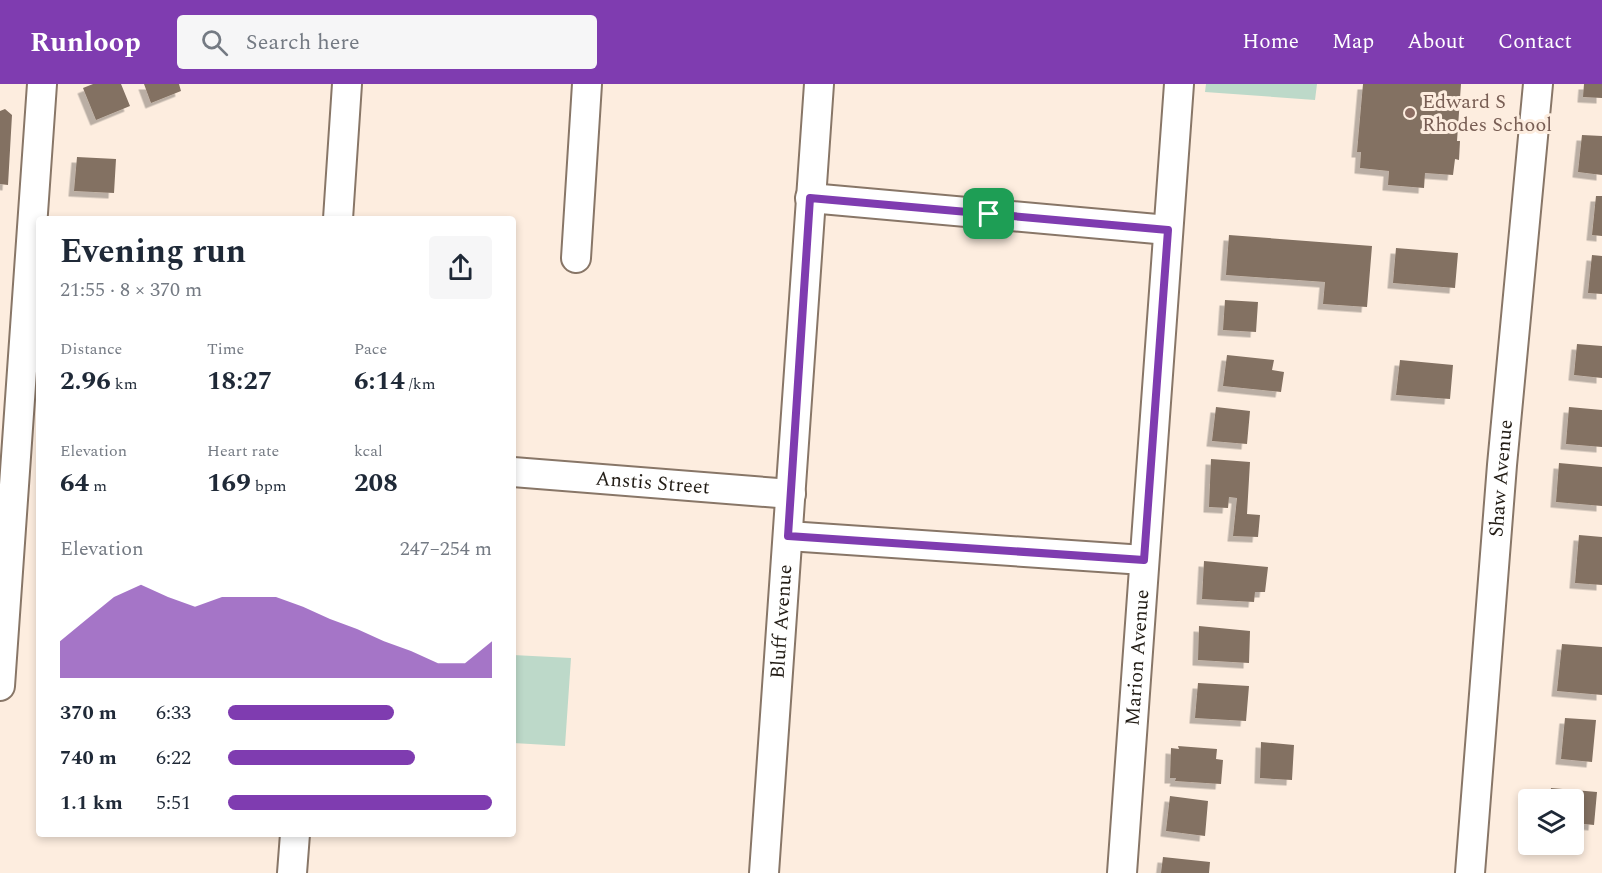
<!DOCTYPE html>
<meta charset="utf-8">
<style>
:root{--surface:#fff;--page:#f6f6f7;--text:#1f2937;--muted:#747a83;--accent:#7f3cb0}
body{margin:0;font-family:Spectral,serif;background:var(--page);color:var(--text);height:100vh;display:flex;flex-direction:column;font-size:22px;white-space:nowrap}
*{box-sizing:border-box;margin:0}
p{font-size:20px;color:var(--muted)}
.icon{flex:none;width:33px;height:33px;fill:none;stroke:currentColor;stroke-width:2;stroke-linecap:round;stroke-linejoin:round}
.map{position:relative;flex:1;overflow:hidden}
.details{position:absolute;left:36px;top:132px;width:480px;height:621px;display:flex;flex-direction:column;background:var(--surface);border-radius:6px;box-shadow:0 3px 9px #0003}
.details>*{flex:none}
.tools{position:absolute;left:1518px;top:705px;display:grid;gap:12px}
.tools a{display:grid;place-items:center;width:66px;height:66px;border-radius:6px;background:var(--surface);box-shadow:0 3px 9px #0003;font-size:30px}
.pin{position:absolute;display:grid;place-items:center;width:51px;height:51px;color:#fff;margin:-26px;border-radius:12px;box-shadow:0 3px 9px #0006}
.round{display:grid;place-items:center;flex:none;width:63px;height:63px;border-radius:6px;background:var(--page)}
.overview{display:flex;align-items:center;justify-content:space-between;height:102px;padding:0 24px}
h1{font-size:33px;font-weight:700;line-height:45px}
.stats{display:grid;grid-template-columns:repeat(3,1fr);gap:9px;height:102px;padding:6px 24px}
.stats div{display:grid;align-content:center}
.stats b{font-size:26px;font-weight:700}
.stats small{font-size:16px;font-weight:400}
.stats p{font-size:16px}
.chart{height:168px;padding:12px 24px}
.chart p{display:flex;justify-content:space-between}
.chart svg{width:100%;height:108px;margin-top:6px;fill:var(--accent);opacity:.7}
ul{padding:0 24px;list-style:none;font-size:20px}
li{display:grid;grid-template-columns:96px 72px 1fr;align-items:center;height:45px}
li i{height:15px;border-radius:8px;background:var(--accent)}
header{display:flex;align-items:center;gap:36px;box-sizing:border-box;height:84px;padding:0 30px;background:var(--accent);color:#fff}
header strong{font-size:28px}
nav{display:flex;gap:33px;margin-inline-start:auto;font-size:21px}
.search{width:420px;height:54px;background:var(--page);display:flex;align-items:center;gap:15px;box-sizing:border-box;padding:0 21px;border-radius:6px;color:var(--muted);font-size:22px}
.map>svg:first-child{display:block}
</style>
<header>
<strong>Runloop</strong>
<div class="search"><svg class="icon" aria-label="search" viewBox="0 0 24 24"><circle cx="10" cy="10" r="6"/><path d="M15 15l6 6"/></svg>Search here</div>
<nav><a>Home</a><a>Map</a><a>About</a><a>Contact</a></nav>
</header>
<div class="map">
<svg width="1602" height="789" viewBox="0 0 1602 789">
<defs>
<filter id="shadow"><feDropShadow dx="-5.5" dy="5.5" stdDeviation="0" flood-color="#0004"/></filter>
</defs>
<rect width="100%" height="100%" fill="#fdeddf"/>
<path fill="#bdd9c9" d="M1206 0H1317L1315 16 1205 8Z
M513 571 571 574 565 662 513 659Z"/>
<path fill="#837162" filter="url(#shadow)" d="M93 0H121L130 22 96 36 83 4Z
M144 0H179L181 7 151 19Z
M1363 0H1461L1457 57H1460L1459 76 1455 75 1453 91 1425 89 1424 104 1388 101 1389 87 1360 84 1361 68H1357Z
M1584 0H1602V14L1583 13Z
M5 25 12 31 8 101 0 100V27Z
M1582 51 1602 52V91L1578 88Z
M77 73 116 75 114 109 74 107Z
M1596 112H1602V152L1592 151Z
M1229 151 1372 162 1367 223 1323 220 1325 198 1226 191Z
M1396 164 1458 169 1455 204 1393 199Z
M1592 171 1602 172V210L1588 209Z
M1225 216 1258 218 1256 248 1223 246Z
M1577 260 1602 262V294L1574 291Z
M1227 271 1274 276 1272 286 1284 288 1281 308 1223 302Z
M1400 276 1453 281 1450 315 1396 311Z
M1216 323 1250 327 1247 360 1212 357Z
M1569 323 1602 326V363L1566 360Z
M1211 375 1250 378 1247 430 1260 431 1258 453 1233 452 1237 414 1229 413 1228 424 1209 423Z
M1559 379 1602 383V422L1556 418Z
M1579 451 1602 453V501L1575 499Z
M1204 477 1268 483 1265 508H1255L1254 518 1202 515Z
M1199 542 1250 547 1249 579 1198 576Z
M1562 560 1602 563V611L1557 607Z
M1198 599 1249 602 1246 637 1195 634Z
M1565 634 1596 636 1592 678 1561 675Z
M1261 658 1294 661 1292 696 1260 694Z
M1178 662 1217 665 1216 675 1223 676 1221 700 1175 697 1176 694H1170L1171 664 1179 665Z
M1551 704 1597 708 1594 741 1574 739V716H1550Z
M1170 712 1208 717 1205 752 1166 747Z
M1163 773 1210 778 1209 789H1161Z"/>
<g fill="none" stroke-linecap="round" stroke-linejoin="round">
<defs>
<g id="minor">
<path d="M810 114 1168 146"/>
<path d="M338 135 347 0"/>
<path d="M576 174 587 0"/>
<path id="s1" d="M513 388 791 410"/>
<path d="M788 452 1144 476"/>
<path d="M0 602 42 0"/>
<path d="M292 789 295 750"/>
<path id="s2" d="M764 789 819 0"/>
<path id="s3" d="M1122 789 1179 0"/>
<path id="s4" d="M1470 789 1502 381 1538 0"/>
</g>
</defs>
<use href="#minor" stroke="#887667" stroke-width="32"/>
<use href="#minor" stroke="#fff" stroke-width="28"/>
</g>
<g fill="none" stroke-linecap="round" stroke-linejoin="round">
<defs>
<path id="route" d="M810 114 1168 146 1144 476 788 452Z"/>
</defs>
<use href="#route" stroke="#fff" stroke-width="12"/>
<use href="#route" stroke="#7f3cb0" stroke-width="8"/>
</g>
<circle fill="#8d6e63" stroke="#fdeddf" stroke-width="2" cx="1410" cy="29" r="6"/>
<g text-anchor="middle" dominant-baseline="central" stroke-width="6" stroke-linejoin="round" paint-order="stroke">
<g font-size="20" fill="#785e54" stroke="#fdeddf" text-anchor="start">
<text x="1422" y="18">Edward S<tspan x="1422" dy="23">Rhodes School</tspan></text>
</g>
<g font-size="20" fill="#221c15" stroke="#fdeddf">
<text stroke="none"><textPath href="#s4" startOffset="396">Shaw Avenue</textPath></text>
<text stroke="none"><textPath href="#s1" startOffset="140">Anstis Street</textPath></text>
<text stroke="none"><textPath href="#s2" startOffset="252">Bluff Avenue</textPath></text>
<text stroke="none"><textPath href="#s3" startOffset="216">Marion Avenue</textPath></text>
</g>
</g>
</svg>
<div class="tools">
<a><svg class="icon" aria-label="layers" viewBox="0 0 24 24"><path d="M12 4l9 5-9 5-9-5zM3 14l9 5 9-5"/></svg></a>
</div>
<div class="pin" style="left:989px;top:130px;background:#1e9e55"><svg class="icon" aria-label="arrive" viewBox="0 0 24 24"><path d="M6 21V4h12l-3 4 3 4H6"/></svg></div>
<section class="details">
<div class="overview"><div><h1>Evening run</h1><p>21:55 · 8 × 370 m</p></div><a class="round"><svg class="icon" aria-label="share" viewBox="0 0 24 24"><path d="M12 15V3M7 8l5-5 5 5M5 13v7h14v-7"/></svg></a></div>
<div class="stats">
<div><p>Distance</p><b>2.96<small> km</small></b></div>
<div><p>Time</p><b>18:27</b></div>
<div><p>Pace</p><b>6:14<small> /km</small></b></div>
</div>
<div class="stats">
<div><p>Elevation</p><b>64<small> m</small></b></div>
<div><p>Heart rate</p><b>169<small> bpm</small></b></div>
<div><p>kcal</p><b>208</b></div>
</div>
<div class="chart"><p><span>Elevation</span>247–254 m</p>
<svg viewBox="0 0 160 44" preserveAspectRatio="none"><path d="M0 44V29L10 20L20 11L30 6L40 11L50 15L60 11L70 11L80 11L90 15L100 20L110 24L120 29L130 33L140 38L150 38L160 29V44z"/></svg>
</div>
<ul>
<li><b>370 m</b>6:33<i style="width:63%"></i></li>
<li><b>740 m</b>6:22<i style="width:71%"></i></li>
<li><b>1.1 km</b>5:51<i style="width:100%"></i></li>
</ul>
</section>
</div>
